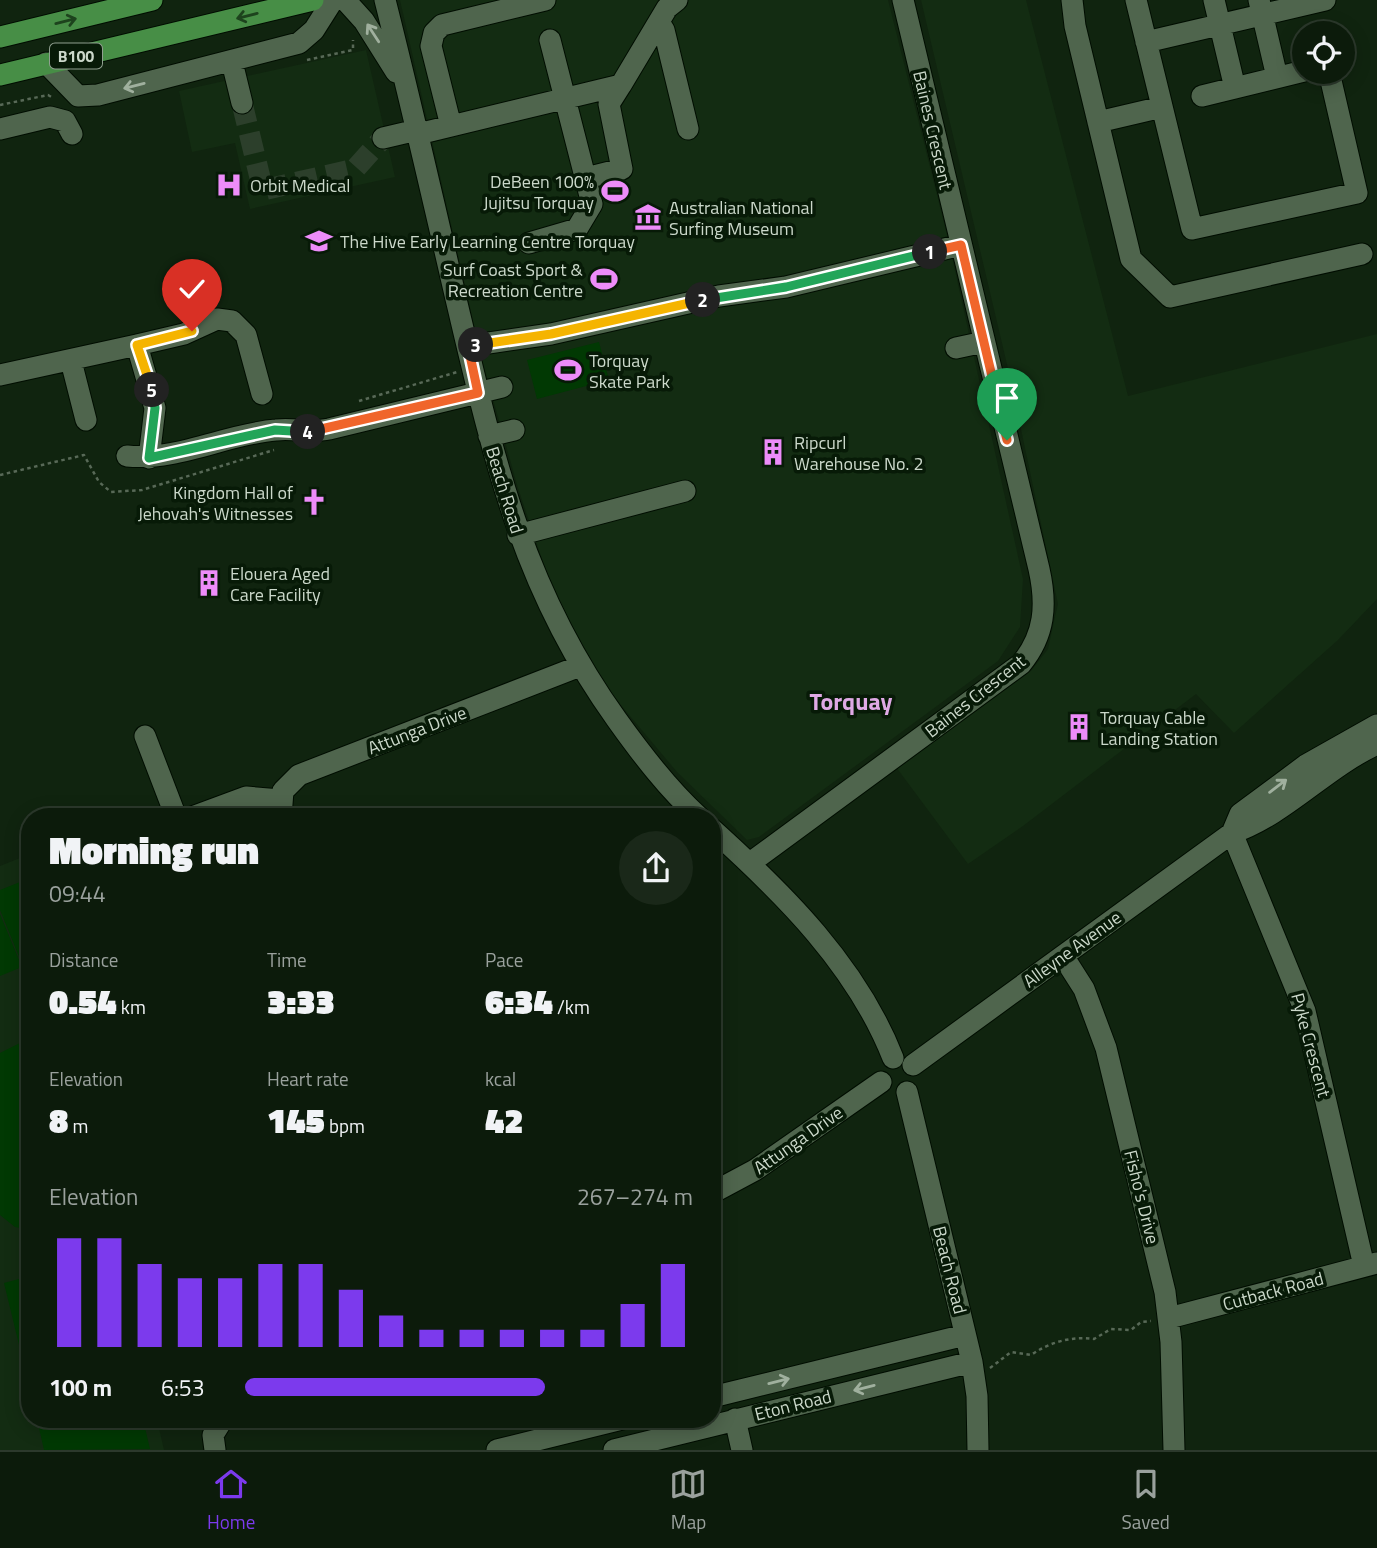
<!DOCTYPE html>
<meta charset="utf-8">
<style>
:root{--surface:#0c1b0b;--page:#1a2819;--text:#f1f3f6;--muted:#9aa19d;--line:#2c392c;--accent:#7c3aed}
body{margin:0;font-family:"Titillium Web",sans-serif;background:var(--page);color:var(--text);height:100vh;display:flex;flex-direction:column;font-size:26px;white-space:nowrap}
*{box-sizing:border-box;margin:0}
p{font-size:23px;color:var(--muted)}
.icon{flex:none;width:38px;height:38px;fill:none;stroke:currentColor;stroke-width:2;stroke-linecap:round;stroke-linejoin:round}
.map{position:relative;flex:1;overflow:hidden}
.details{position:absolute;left:21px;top:808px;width:700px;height:620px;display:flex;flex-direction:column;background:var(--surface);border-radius:28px;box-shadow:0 4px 18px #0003,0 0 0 2px var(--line)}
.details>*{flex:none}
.fabs{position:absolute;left:1292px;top:21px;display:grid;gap:14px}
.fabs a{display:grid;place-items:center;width:63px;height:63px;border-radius:50%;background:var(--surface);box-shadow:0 4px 18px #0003,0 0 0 2px var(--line);font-size:35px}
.pin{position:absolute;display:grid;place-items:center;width:60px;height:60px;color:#fff;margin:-72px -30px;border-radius:50% 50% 50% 0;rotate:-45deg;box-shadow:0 0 7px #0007}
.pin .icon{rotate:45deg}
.km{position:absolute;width:35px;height:35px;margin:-18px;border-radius:50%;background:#222;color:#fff;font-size:19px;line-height:35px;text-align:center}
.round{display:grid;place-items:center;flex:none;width:74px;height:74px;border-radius:37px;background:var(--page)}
.headline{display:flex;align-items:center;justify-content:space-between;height:119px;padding:0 28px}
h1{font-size:38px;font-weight:800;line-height:52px}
.figures{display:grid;grid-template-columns:repeat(3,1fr);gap:10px;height:119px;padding:7px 28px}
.figures div{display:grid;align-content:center}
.figures b{font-size:35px;font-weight:800}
.figures small{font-size:19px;font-weight:400}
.figures p{font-size:19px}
.chart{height:196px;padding:14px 28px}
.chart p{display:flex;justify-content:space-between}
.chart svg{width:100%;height:126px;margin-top:7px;stroke:var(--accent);stroke-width:6}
ul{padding:0 28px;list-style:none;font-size:23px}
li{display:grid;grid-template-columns:112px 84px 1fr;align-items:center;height:52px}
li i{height:18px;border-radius:9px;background:var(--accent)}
.tab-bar{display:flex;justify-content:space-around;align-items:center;height:98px;border-top:2px solid var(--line);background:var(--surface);font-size:19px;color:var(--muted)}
.tab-bar a{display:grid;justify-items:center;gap:4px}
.tab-bar .on{color:var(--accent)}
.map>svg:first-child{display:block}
</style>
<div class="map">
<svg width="1377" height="1450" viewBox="0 0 1377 1450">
<rect width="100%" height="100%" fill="#10240f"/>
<path fill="#132c12" d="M400 0H888L948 239 1023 579 1020 627 998 661 759 837 747 840 677 772 604 685 551 586 518 488 481 356Z
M921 0H1026L1128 396 1377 334V599L1338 640 1234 733 1196 694 1023 826 968 864 896 767 1031 671 1048 649 1058 604 1010 377Z
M366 50 395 177 250 209 235 143 192 152 179 91Z
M30 854V1419H157L164 1450H0V866Z"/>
<path fill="#013903" d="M599 342 609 380 537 399 527 360Z
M30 878V967L24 969 0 910V890Z
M0 914 22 967 0 976Z
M30 1038V1230L15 1227 0 1215V1053Z
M30 1276V1390L4 1283Z
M37 1419H143L150 1449 44 1450Z"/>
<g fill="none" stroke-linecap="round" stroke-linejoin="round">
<path stroke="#2c3f2b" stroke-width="21" stroke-dasharray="21 10" stroke-linecap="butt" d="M242 103 263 190 355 169 383 138"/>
<defs>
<path id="minor" d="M345 0 364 21 396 72
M385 0C410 99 433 199 456 299 493 455 521 587 617 720 642 755 668 789 699 817
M1072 0 1075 26 1131 259 1170 297 1362 254
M1136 0 1192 229 1357 193 1329 72
M1214 0 1235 88
M1259 0 1277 77
M659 22 664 30 688 129
M1146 42 1325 0
M232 62 242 103
M46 63 78 96 98 95 299 43 314 30 333 0
M1202 96 1304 71
M1098 122 1162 107
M451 126 431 46 434 33 442 25 545 0
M0 129 50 117 65 121 72 134
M418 134 621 85 667 8 677 0
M383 138 417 130
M586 178 622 169 609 104 621 85
M529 243 577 229 592 204 550 40
M137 345 184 334 217 319 232 321 246 335 262 394
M468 346 551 334 719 296 786 287 961 245
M956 348 984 342
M71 361 86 420
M0 375 137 345 155 408 149 458
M489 436 514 430
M127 456C178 461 226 434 276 430 294 428 310 433 329 429L502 387
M518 535 685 491
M145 736 176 817
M192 817 246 797 280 800
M281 817 283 791 299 775 580 666
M712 829C784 894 857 966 893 1058
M1232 833 1305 1011 1364 1266
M1232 833 1240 814 1306 765 1377 725
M750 863 1021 664C1045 635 1047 605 1039 569L903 0
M1063 956 1084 989 1106 1048 1165 1292 1171 1342 1174 1450
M913 1065 1232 833C1285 815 1325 768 1377 744
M907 1092 972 1362 977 1396 978 1450
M712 1193 755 1170 881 1082
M1169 1318 1377 1263
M712 1397 965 1335
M735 1419 742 1450
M215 1450 213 1435 223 1419
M497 1450 622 1419
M614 1450 972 1362"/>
<path id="major" d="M0 37 152 0
M0 75 313 0"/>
</defs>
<use href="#minor" stroke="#000d00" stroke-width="23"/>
<use href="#major" stroke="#000d00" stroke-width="23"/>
<path stroke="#586957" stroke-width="2.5" stroke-dasharray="3.5 3.5" stroke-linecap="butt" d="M307 60 353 50V40
M0 105 48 95 53 98
M359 401 457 372
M0 475 84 455 99 482 111 492 142 490 274 450
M990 1368 1011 1352 1031 1355C1050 1342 1071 1336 1094 1339L1111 1329 1131 1330 1141 1322 1151 1321"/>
<use href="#minor" stroke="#4f654d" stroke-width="21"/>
<use href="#major" stroke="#478e46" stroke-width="21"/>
</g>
<defs><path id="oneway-shaft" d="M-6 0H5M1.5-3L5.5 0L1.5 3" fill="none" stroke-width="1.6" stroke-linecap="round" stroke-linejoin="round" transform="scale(1.75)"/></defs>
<g stroke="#1d431d">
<use href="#oneway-shaft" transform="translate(247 16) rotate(166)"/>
<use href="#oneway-shaft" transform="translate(66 21) rotate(-14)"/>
</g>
<g stroke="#a0b09e">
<use href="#oneway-shaft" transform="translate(373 33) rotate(-123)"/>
<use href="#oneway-shaft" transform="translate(134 86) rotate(166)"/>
<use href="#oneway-shaft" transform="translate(1278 786) rotate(-37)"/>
<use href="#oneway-shaft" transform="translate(779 1381) rotate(-14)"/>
<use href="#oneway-shaft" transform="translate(864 1388) rotate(166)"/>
</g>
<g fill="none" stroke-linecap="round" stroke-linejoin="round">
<defs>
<path id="split-1" d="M930 252 961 245 1007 440"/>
<path id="split-2" d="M703 300 786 287 930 252"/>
<path id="split-3" d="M476 345 551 334 703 300"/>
<path id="split-4" d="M308 432 478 393 468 346 476 345"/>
<path id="split-5" d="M152 390 155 408 149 458 275 430 308 432"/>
<path id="split-6" d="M152 390 137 345 192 331"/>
</defs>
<use href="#split-1" stroke="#fff" stroke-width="14"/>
<use href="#split-2" stroke="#fff" stroke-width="14"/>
<use href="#split-3" stroke="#fff" stroke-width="14"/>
<use href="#split-4" stroke="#fff" stroke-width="14"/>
<use href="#split-5" stroke="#fff" stroke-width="14"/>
<use href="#split-6" stroke="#fff" stroke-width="14"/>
<use href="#split-1" stroke="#f0652b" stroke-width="9"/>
<use href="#split-2" stroke="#22a559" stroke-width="9"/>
<use href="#split-3" stroke="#f5b400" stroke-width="9"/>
<use href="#split-4" stroke="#f0652b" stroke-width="9"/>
<use href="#split-5" stroke="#22a559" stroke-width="9"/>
<use href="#split-6" stroke="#f5b400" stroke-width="9"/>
</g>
<defs>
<symbol id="hospital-bare" viewBox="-9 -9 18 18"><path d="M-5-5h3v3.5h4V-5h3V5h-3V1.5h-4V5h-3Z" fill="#ed8cf9" stroke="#071a07" stroke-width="2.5" paint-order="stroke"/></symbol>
<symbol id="stadium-bare" viewBox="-9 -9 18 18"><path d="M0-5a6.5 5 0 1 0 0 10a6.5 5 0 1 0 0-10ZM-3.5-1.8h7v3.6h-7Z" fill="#ed8cf9" stroke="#071a07" stroke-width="2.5" paint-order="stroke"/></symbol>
<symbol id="museum-bare" viewBox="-9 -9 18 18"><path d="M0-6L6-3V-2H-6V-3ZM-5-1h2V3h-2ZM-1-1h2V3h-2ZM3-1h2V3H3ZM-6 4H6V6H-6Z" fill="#ed8cf9" stroke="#071a07" stroke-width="2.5" paint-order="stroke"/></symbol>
<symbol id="school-bare" viewBox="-9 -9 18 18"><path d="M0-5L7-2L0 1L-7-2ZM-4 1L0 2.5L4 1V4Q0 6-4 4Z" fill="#ed8cf9" stroke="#071a07" stroke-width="2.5" paint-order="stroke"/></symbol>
<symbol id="building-bare" viewBox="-9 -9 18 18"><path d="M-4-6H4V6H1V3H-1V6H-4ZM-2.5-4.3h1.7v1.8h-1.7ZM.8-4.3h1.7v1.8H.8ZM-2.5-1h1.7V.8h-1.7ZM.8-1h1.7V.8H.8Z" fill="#ed8cf9" stroke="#071a07" stroke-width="2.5" paint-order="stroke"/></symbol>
<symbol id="church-bare" viewBox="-9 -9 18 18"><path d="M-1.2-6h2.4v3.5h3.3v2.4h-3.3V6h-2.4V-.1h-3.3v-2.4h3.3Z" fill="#ed8cf9" stroke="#071a07" stroke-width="2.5" paint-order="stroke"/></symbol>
</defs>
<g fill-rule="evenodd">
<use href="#hospital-bare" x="210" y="166" width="38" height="38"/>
<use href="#stadium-bare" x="596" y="172" width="38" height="38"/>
<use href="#museum-bare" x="629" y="198" width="38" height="38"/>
<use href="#school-bare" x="300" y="222" width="38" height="38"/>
<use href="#stadium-bare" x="585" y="260" width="38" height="38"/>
<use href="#stadium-bare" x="549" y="351" width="38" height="38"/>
<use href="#building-bare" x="754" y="433" width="38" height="38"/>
<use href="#church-bare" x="295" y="483" width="38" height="38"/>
<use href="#building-bare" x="190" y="564" width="38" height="38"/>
<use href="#building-bare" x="1060" y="708" width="38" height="38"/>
</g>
<g text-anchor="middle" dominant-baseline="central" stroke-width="7" stroke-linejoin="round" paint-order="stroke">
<rect fill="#071a07" stroke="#909f90" stroke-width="2" x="50" y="43.5" width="52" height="25" rx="5"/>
<g font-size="16" font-weight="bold" fill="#cbd8ca">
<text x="76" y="56">B100</text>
</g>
<g font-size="18" fill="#cbd8ca" stroke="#071a07">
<text transform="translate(933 130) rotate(77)">Baines Crescent</text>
<text transform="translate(505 490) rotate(73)">Beach Road</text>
<text transform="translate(975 696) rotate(-38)">Baines Crescent</text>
<text transform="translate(417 730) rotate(-21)">Attunga Drive</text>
<text transform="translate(1072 949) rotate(-36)">Alleyne Avenue</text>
<text transform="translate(1311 1045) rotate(75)">Pyke Crescent</text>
<text transform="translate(798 1140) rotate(-35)">Attunga Drive</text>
<text transform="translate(1142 1197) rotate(76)">Fisho's Drive</text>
<text transform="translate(950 1270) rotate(76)">Beach Road</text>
<text transform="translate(1273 1291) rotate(-15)">Cutback Road</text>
<text transform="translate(793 1405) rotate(-14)">Eton Road</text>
</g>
<g font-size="18" fill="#cbd8ca" stroke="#071a07" text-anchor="start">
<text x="594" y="181" text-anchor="end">DeBeen 100%<tspan x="594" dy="21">Jujitsu Torquay</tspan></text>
<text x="250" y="185">Orbit Medical</text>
<text x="669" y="207">Australian National<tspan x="669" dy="21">Surfing Museum</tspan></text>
<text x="340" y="241">The Hive Early Learning Centre Torquay</text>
<text x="583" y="269" text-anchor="end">Surf Coast Sport &amp;<tspan x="583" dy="21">Recreation Centre</tspan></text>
<text x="589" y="360">Torquay<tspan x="589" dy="21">Skate Park</tspan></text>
<text x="794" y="442">Ripcurl<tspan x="794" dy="21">Warehouse No. 2</tspan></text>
<text x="293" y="492" text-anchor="end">Kingdom Hall of<tspan x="293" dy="21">Jehovah's Witnesses</tspan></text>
<text x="230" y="573">Elouera Aged<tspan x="230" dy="21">Care Facility</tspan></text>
<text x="1100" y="717">Torquay Cable<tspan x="1100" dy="21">Landing Station</tspan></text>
</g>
<g font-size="24" font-weight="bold" fill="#dfa9e5" stroke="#071a07">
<text x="851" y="701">Torquay</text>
</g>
</g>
</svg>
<div class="fabs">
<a><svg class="icon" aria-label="locate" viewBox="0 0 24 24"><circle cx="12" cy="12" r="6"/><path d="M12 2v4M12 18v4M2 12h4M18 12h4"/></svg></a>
</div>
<div class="pin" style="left:1007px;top:440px;background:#1e9e55"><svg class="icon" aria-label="arrive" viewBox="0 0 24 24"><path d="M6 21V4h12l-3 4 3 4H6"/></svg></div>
<div class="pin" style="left:192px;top:331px;background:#d93025"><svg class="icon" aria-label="check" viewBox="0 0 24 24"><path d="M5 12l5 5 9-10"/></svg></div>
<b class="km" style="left:930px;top:252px">1</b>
<b class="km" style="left:703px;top:300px">2</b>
<b class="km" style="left:476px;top:345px">3</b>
<b class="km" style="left:308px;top:432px">4</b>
<b class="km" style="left:152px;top:390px">5</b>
<section class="details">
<div class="headline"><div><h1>Morning run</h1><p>09:44</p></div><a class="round"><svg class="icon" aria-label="share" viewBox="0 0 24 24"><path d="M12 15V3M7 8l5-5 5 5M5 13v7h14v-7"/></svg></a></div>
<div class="figures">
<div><p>Distance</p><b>0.54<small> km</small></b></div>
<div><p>Time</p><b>3:33</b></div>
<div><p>Pace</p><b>6:34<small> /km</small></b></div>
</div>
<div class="figures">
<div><p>Elevation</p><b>8<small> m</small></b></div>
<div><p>Heart rate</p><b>145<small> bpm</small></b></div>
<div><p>kcal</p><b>42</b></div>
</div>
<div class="chart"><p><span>Elevation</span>267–274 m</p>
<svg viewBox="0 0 160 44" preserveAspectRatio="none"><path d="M5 44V6M15 44V6M25 44V15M35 44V20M45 44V20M55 44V15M65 44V15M75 44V24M85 44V33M95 44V38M105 44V38M115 44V38M125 44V38M135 44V38M145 44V29M155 44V15"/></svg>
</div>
<ul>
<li><b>100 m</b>6:53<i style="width:67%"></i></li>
</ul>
</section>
</div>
<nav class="tab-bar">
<a class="on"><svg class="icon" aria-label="home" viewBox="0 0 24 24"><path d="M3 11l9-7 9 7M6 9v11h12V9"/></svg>Home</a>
<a><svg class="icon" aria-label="map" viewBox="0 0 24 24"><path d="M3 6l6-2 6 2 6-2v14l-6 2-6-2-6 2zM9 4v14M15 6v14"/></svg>Map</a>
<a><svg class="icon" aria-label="saved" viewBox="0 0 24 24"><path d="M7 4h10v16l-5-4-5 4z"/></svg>Saved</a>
</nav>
